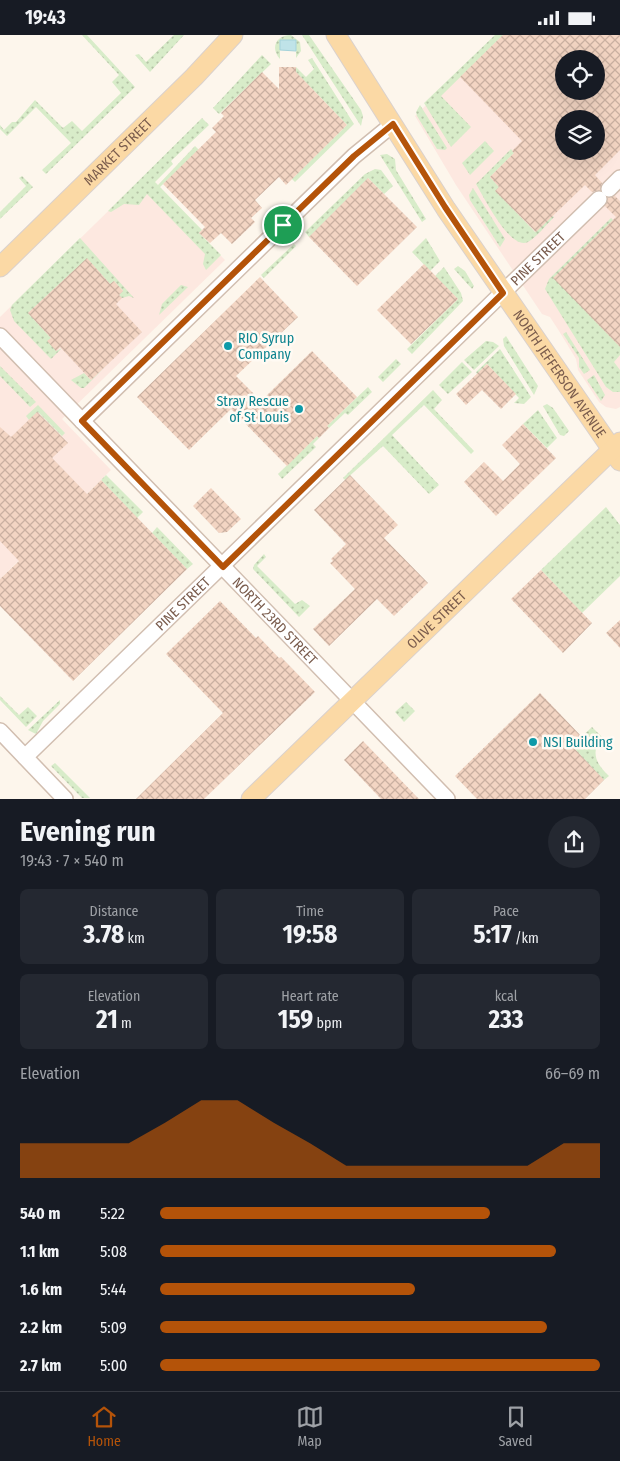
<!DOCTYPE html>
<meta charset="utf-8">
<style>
:root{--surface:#171b24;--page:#242831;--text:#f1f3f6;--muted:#9ea1a6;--line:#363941;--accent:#b45309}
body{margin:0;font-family:"Fira Sans Condensed",sans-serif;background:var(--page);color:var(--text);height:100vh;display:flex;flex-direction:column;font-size:19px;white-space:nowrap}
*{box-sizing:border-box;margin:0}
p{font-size:16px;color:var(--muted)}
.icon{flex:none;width:28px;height:28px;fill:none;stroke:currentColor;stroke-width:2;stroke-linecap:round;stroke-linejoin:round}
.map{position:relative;height:764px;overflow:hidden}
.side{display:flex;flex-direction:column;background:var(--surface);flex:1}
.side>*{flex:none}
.buttons{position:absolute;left:555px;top:15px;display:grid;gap:10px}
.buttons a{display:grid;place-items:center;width:50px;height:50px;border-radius:50%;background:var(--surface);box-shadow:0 5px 20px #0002;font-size:25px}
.pin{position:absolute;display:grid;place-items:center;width:42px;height:42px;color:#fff;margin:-21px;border:2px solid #fff;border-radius:50%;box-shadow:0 1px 5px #0007}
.round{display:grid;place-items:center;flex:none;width:52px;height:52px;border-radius:26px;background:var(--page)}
.overview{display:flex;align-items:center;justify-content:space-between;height:85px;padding:0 20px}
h1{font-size:28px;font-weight:700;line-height:38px}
.stats{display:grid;grid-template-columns:repeat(3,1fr);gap:8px;height:85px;padding:5px 20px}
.stats div{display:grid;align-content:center;border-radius:8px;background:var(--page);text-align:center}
.stats b{font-size:25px;font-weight:700}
.stats small{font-size:14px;font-weight:400}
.stats p{font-size:14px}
.chart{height:140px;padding:10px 20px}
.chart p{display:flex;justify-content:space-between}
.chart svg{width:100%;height:90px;margin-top:5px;fill:var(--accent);opacity:.7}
ul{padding:0 20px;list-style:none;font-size:16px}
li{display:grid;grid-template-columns:80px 60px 1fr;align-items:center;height:38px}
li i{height:12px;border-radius:6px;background:var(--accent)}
.status{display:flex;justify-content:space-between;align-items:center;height:35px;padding:0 25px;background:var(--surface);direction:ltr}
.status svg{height:14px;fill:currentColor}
.dock{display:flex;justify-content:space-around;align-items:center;height:70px;border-top:1px solid var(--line);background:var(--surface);font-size:14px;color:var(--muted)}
.dock a{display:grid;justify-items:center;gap:2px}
.dock .current{color:var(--accent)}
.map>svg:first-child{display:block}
</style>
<div class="status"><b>19:43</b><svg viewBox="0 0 49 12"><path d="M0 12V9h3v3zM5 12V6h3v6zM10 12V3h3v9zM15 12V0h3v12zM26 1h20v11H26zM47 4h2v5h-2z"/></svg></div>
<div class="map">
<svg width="620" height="764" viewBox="0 0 620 764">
<defs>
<pattern id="green-dots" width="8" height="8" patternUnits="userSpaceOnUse" patternTransform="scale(1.25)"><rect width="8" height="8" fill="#d8ecc9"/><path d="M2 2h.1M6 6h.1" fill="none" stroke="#b4c2a5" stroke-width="1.8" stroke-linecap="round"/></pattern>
<pattern id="building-cross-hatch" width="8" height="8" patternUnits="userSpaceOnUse" patternTransform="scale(1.25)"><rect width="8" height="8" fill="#f3d5c3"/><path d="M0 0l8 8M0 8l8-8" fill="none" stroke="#cab0a1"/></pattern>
</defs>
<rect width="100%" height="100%" fill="#fdf6ec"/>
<path fill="#fde8e0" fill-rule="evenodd" d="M497 0H620V372L616 374 606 372 599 367 578 335 576 324 559 296 550 282 542 279 456 150 415 81ZM564 24H596V56H564ZM564 84H596V116H564Z
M143 142 225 225 62 384 111 435 0 544V282Z"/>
<path fill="url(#green-dots)" d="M82 0H87L135 52 46 139 42 135 71 108 36 72 7 101 0 94V90L4 95 12 87H16L35 65 63 93 72 86 82 96 121 58 112 47 119 40Z
M174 0H184L150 37 135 20 139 19 146 27Z
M291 0 300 7 301 16 296 23V6L280 5V24C270 13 276 0 291 0Z
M302 0H309L361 75 363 81 361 91Z
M495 0H503L441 61 471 92 451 112 424 68Z
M262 20 271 29 219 79 213 73Z
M312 23 354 89 295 147 292 144 347 90 296 37V32L306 42 314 34 308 25Z
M420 70 447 113 445 115 437 114 417 81 416 77Z
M202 83 209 90 171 126 173 129 155 147 158 150 195 111 199 115 160 152 202 195 199 198 221 220 206 235 203 229 205 219 147 159 139 170 124 169 111 177 108 176Z
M485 106 494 116 470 140 462 128Z
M511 114 514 118 490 142 499 152 496 156 535 197 552 181 554 182C546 190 537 202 528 207 510 216 484 162 476 149Z
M387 119 395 124 396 135 426 184 422 187 380 120Z
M375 134 381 135 393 151 384 159 368 143 309 202 305 197 365 139Z
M22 141 33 152 0 184V177L26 151 19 143Z
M473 153 505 204 500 212 470 165 469 160Z
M611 183 613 185 620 312V320L614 327 620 335V357H613L606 352 545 254 549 244Z
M80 203 134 263 129 261 122 263 119 260 123 256 114 246 110 249 87 224 28 278 51 303 48 306 56 316 62 313 51 324 14 286 10 275 12 270Z
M426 203 440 226 430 236 412 217Z
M294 209 296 211 264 243 261 240Z
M458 231 465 236 474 251 472 254 454 234Z
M444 232 461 258 463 266 412 319 407 314 458 264 435 241Z
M181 250 188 252 159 280 162 269Z
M566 297 590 335 584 339 579 332V323L563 299Z
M506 301 538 351 534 360 504 311 503 304Z
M486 306 493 307 499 311 474 335 464 325Z
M500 314 531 362 524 369 514 368 519 363 487 329 477 339 476 337Z
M396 324 401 329 383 347 378 342Z
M462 327 472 337 448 359 439 350Z
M0 331 36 367 30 372 0 341Z
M105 332 84 353H81L71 345 84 338 91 345Z
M594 340 605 360 601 366 587 345Z
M368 352 372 357 348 380 345 378 329 393 327 391Z
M433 355 442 365 434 374 474 416 471 419 424 370 392 400 439 450 429 459 383 411 345 445 343 443Z
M547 369 553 373 569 396 564 401 560 400 543 371Z
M38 370 65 398 62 401 38 377 29 385 26 381Z
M538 375 557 403 547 413 523 389Z
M317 401 319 403 313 409 316 412 282 444 278 439Z
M106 440 143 477 137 483 101 445Z
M606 472 620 490V541L582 578 541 535Z
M157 492 193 529 187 534 152 498Z
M264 519 266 522 257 531 295 569 302 565 310 571 299 582 253 534 254 530Z
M0 661 19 680 28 672 37 681 26 692 0 665Z
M60 665V669L43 686 36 699 28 695Z
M406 667 415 676 404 687 395 677Z
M592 692 602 702C590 717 596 729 609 741L604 745 572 711Z
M55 728 90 763H82L51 731Z"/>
<path fill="#bfe3e8" stroke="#a5d3da" d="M280 5H296V16L280 15Z"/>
<path fill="url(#building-cross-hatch)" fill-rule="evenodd" d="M503 0H620V115L595 140 602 148 600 155 592 157 585 150 536 197 495 156 499 152 490 142 514 118 512 116 522 106 460 42ZM564 24H596V56H564ZM564 84H596V116H564Z
M279 32H296V37L347 90 286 150 279 142 255 165 262 173 251 183 255 187 232 209 221 198 210 208 199 198 205 192 163 149 216 97 212 93 224 81 221 78 262 37 279 54Z
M368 143 417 192 357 251 309 202Z
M615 161 620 166V312L553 243 616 182 605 171 608 163Z
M87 223 110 249 114 246 123 256 119 260 122 263 116 269 142 297 91 345 60 312 56 316 47 306 51 303 28 278Z
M424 229 458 264 411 309 377 275Z
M260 242 298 282 236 341 261 366 312 316 357 362 327 391 329 393 319 403 317 401 287 431 231 374 189 415 137 362Z
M487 329 516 359 501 374 482 355 466 370 456 359Z
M37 377 68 408 52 423 87 459 101 445 187 534 73 646 0 571V544L19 526 0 506V392L11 402Z
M523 389 556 423 496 481 464 447 484 427 503 446 520 429 502 410Z
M350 440 398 490 384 503 428 548 394 581 377 564 329 611 313 594 355 554 330 528 333 526 331 524 346 509 314 475Z
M211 453 241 484 227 497 219 498 193 471Z
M541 535 592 588 563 618 511 564Z
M220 566 256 603 258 601 279 623 281 622 315 657 204 764H136L223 678 166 619Z
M620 585V613L606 598Z
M540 658 582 702 572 711 604 745 585 764H477L455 741Z
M363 706 419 764H381L344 725Z"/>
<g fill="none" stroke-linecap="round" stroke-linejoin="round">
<defs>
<g id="minor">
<path d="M609 154 620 143"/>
<path id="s1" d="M0 301 447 764"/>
<path d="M82 386 354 121 393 89"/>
<path d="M0 696 65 764"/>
<path id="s2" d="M25 722 599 164"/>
</g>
<g id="major">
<path id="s3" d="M336 0 446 174 620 426"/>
<path id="s4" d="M0 232 194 42 233 0"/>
<path id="s5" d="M251 764 620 407"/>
</g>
</defs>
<use href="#minor" stroke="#d1beb0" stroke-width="18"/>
<use href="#major" stroke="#dad1cd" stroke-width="21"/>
<use href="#minor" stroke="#fff" stroke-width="15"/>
<use href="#major" stroke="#fbd9a5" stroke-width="19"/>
</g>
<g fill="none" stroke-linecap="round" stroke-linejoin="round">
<defs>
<path id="route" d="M393 89 445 172 503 258 223 532 82 386 354 121Z"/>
</defs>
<use href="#route" stroke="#fff" stroke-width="10"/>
<use href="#route" stroke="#b45309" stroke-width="6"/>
</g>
<g fill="#0f9aa8" stroke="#fffaf3" stroke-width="2">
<circle cx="228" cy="311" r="5"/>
<circle cx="299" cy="374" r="5"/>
<circle cx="533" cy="707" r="5"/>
</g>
<g text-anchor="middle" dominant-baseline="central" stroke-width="5" stroke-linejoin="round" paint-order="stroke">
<g font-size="14" fill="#7a5c4d" stroke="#fffaf3">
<text stroke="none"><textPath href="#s4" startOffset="165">MARKET STREET</textPath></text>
<text stroke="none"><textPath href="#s2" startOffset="715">PINE STREET</textPath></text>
<text stroke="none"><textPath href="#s3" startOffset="406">NORTH JEFFERSON AVENUE</textPath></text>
<text stroke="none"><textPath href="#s2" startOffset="220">PINE STREET</textPath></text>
<text stroke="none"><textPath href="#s5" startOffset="258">OLIVE STREET</textPath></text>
<text stroke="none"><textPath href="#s1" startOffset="396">NORTH 23RD STREET</textPath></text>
</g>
<g font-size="14" fill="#0d838f" stroke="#fffaf3" text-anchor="start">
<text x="238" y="303">RIO Syrup<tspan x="238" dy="16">Company</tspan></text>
<text x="289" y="366" text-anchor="end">Stray Rescue<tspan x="289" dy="16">of St Louis</tspan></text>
<text x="543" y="707">NSI Building</text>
</g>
</g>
</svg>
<div class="buttons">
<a><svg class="icon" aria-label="locate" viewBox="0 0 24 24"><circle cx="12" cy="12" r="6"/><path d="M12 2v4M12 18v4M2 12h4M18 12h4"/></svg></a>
<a><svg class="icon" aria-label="layers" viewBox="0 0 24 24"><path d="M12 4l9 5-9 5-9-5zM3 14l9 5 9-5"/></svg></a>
</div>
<div class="pin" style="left:283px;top:190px;background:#1e9e55"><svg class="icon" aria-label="arrive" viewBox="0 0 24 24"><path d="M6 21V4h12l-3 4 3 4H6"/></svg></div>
</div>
<section class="side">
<div class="overview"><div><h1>Evening run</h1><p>19:43 · 7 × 540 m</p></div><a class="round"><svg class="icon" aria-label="share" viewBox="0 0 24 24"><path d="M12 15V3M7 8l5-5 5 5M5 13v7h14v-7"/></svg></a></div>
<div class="stats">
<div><p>Distance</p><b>3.78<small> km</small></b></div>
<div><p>Time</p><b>19:58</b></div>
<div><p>Pace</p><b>5:17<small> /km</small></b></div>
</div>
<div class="stats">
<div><p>Elevation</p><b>21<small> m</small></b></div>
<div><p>Heart rate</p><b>159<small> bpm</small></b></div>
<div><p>kcal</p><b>233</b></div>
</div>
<div class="chart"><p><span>Elevation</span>66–69 m</p>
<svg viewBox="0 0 160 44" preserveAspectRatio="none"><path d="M0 44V27L10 27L20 27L30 27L40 17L50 6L60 6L70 17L80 27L90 38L100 38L110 38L120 38L130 38L140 38L150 27L160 27V44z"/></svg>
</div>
<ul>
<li><b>540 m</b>5:22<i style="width:75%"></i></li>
<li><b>1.1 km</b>5:08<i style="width:90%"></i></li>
<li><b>1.6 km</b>5:44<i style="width:58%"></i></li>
<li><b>2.2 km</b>5:09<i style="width:88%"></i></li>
<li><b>2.7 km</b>5:00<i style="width:100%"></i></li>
</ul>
</section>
<nav class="dock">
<a class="current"><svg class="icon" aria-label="home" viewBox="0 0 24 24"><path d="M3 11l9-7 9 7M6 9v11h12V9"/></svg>Home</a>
<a><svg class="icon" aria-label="map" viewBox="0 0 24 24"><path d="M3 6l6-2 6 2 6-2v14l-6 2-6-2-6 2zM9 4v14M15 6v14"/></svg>Map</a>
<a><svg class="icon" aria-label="saved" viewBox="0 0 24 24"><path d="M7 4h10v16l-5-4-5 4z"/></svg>Saved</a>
</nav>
